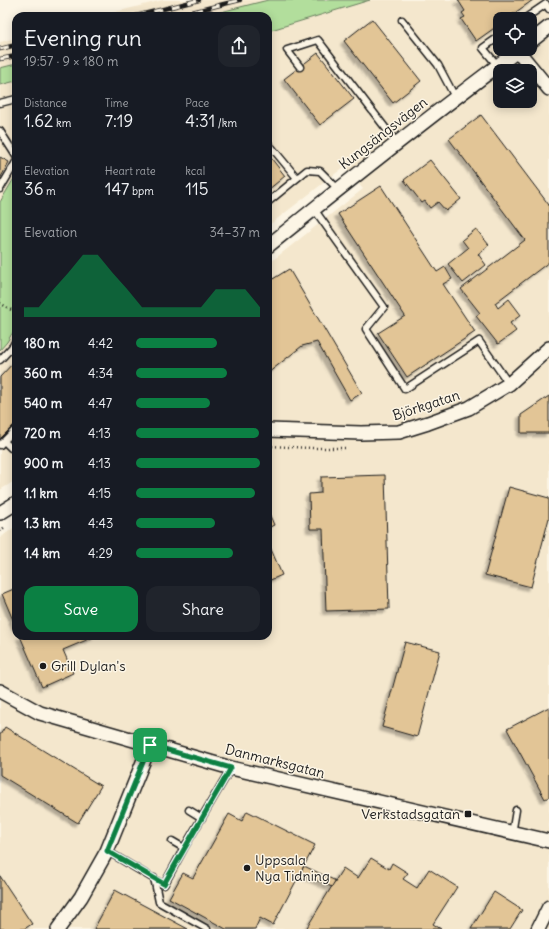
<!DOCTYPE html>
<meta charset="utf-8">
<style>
:root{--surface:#171b24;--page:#20242c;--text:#f1f3f6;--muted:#9ea1a6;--accent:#0b8043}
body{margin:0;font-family:Delius,sans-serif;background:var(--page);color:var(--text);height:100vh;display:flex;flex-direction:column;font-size:15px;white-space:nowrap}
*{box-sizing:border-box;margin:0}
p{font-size:13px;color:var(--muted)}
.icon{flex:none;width:22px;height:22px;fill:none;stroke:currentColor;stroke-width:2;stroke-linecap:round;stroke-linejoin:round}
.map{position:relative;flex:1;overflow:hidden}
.drawer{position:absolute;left:12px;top:12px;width:260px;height:628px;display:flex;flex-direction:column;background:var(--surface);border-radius:12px;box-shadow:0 2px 10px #0003}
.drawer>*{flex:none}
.fabs{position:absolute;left:493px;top:12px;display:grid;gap:8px}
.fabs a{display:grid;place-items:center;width:44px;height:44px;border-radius:8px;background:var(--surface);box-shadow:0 2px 10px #0003;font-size:20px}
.pin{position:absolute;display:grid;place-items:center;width:34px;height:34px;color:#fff;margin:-17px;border-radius:8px;box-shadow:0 2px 6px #0006}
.round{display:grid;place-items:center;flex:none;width:42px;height:42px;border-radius:12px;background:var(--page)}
.headline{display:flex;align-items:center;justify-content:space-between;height:68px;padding:0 12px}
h1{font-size:22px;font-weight:600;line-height:30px}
.stats{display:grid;grid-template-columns:repeat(3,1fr);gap:6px;height:68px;padding:4px 12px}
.stats div{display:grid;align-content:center}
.stats b{font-size:17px;font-weight:600}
.stats small{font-size:11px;font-weight:400}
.stats p{font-size:11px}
.chart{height:112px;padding:8px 12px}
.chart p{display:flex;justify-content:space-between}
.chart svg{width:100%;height:72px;margin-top:4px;fill:var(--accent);opacity:.7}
.button{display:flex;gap:8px;margin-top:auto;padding:8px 12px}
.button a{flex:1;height:46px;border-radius:12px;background:var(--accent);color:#fff;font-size:16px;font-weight:600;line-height:46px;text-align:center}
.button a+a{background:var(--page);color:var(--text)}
ul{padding:0 12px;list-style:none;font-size:13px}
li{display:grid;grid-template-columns:64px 48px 1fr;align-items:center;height:30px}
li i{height:10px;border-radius:5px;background:var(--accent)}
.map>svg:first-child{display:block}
</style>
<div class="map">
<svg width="549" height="929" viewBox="0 0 549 929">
<defs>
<filter id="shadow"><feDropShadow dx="-3.5" dy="3.5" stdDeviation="1" flood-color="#0004"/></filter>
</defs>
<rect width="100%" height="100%" fill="#fcf5e5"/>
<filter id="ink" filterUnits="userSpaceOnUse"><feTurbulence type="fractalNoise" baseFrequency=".025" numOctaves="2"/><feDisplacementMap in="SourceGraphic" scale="8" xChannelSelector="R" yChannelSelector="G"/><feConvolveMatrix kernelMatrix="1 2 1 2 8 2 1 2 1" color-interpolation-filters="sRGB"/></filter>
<g filter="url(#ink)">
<path fill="#f4e7cd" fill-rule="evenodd" d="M163 0H275L211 16H100Z
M370 0H549V929H0V538L16 526V636H268V264L363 189 344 167 268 226V31ZM500 19H530V49H500ZM500 71H530V101H500Z
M16 38V65L0 69V42Z
M16 81V175L0 202V85Z
M16 327V480L0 490V350L7 342Z"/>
<path fill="#b2de9c" stroke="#677d5c" d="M268 0H370L268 31V16H205Z
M16 64V81L0 85V68Z
M16 175V327L7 342 0 350V202Z"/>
<path fill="#e2c596" stroke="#1c1c1c" filter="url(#shadow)" d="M458 0H533L506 19H500V24L476 41 461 19 465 17 462 13 465 11Z
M372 19 421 81 393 103 344 41Z
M318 53 354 99 320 125 284 79Z
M481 115 549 205V262L495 303 498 308 509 299 521 315 510 323 516 331 498 344 476 316 480 313 461 289 525 240 449 139Z
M268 154 285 176 268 190Z
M0 157 9 162 0 179Z
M430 160 461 199 446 211 438 202 430 208 425 201 422 203 404 180Z
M381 186 437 272 445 267 452 279 443 284 475 332 407 377 378 333 405 316 338 214Z
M476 229 489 245 478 254 486 265 463 283 448 264 468 248 462 240Z
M289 269 362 393 350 400 317 342 302 346 268 373V282Z
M16 360V423L0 439V377Z
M549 396V433H521V415Z
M385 475 389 609 326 611 323 529H310L309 494 321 493V477Z
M509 487 549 498V518L531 587 485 575Z
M268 511 274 525 268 528Z
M268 542 282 575 268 581Z
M16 588V627L2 594Z
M20 636H96L63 650 73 673 42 687Z
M405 642 440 651 417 737 382 727Z
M549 707V797L545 799 507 729Z
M5 727 101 786 78 823 0 775V735Z
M247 811 315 845 273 925 260 918 255 929H226L169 898 183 873 193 878 229 814 242 821Z
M371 858 389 869 392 863 408 873 403 879 417 888 429 869 457 887 433 924 441 929H306L343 868 358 878Z
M304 866 319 873 336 881 332 887 300 873Z
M0 876 32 924 24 929H0Z
M115 890 188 929H94Z
M494 892 522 910 510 929H471Z"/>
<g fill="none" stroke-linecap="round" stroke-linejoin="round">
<defs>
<path id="service" d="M524 19 546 4 549 9
M402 20 438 65 455 97
M498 66 483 48 500 36
M300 67 287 50 318 40 397 143
M0 103 16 99
M0 131 16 156
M268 143 297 178
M0 189 16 162
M268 202 307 170 320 171 338 189
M314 209 384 307 366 329 405 389 479 341 509 384
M0 360 13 346 16 340
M4 441 11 448
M0 445 16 429
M189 810 202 818
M512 834 516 810
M172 841 184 848
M107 851 164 885 184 848 231 768
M154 878 159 902 207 929"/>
<path id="minor" d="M530 42 549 27
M518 51 549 89
M268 246C351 179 434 113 520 49
M268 430 361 433 399 432 428 423 469 408 509 384 549 348
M0 513 16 503
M0 691 40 713 231 768 549 841
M58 929 81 897 107 851 150 745
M538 929 549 907"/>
</defs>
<use href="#service" stroke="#1c1c1c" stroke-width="9"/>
<use href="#minor" stroke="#1c1c1c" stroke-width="16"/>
<path stroke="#1c1c1c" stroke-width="2.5" stroke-dasharray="1 3" stroke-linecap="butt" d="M0 303 16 313
M268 446 312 448H345
M0 531 6 526"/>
<use href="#service" stroke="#fcf5e5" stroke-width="6"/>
<use href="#minor" stroke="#fcf5e5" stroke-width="13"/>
<defs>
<path id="rail" d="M136 16 199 0
M176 16 240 0
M0 49 16 45
M0 59 16 56"/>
</defs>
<use href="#rail" stroke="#1c1c1c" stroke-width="4.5"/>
<use href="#rail" stroke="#fcf5e5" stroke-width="3" stroke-dasharray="9" stroke-linecap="butt"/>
</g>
</g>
<g fill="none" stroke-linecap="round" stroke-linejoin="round" filter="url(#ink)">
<defs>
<path id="route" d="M150 745 231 768 164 884 107 851Z"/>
</defs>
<use href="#route" stroke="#fff" stroke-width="8"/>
<use href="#route" stroke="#0b8043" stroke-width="5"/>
</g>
<g fill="#1c1c1c" stroke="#fcf5e5" stroke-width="1.5">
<circle cx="43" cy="666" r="4"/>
<rect x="464" y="810" width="8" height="8" rx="2"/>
<circle cx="247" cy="868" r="4"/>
</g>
<g text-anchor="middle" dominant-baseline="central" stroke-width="3" stroke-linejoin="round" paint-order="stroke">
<g font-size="14" fill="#1c1c1c" stroke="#fcf5e5">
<text transform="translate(383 133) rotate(-38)">Kungsängsvägen</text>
<text transform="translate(426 405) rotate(-18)">Björkgatan</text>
<text transform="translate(275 761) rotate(14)">Danmarksgatan</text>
</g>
<g font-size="14" fill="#1c1c1c" stroke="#fcf5e5" text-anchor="start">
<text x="51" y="666">Grill Dylan's</text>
<text x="460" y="814" text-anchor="end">Verkstadsgatan</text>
<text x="255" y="860">Uppsala<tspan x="255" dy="16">Nya Tidning</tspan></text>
</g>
</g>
</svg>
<div class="fabs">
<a><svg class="icon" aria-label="locate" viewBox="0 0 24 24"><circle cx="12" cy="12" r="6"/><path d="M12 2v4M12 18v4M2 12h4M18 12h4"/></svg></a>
<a><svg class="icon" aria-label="layers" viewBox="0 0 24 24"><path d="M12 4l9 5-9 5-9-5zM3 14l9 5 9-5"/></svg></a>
</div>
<div class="pin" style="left:150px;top:745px;background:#1e9e55"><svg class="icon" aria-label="arrive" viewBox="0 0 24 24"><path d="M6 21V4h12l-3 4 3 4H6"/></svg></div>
<section class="drawer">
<div class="headline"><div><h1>Evening run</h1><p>19:57 · 9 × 180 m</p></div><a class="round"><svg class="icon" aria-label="share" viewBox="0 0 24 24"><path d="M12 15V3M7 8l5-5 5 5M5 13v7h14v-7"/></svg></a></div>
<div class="stats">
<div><p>Distance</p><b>1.62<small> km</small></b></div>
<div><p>Time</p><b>7:19</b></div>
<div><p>Pace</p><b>4:31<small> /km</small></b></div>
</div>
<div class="stats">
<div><p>Elevation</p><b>36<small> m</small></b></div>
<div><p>Heart rate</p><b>147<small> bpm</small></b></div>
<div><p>kcal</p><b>115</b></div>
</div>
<div class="chart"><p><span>Elevation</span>34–37 m</p>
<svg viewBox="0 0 160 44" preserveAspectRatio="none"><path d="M0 44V38L10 38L20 27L30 17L40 6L50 6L60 17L70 27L80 38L90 38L100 38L110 38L120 38L130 27L140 27L150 27L160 38V44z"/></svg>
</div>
<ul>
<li><b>180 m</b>4:42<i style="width:65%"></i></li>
<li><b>360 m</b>4:34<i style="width:73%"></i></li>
<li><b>540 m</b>4:47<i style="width:60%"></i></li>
<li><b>720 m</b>4:13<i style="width:99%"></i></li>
<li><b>900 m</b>4:13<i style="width:100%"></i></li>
<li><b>1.1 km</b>4:15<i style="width:96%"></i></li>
<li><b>1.3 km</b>4:43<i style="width:64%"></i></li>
<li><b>1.4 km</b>4:29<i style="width:78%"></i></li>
</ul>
<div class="button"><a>Save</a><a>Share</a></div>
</section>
</div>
